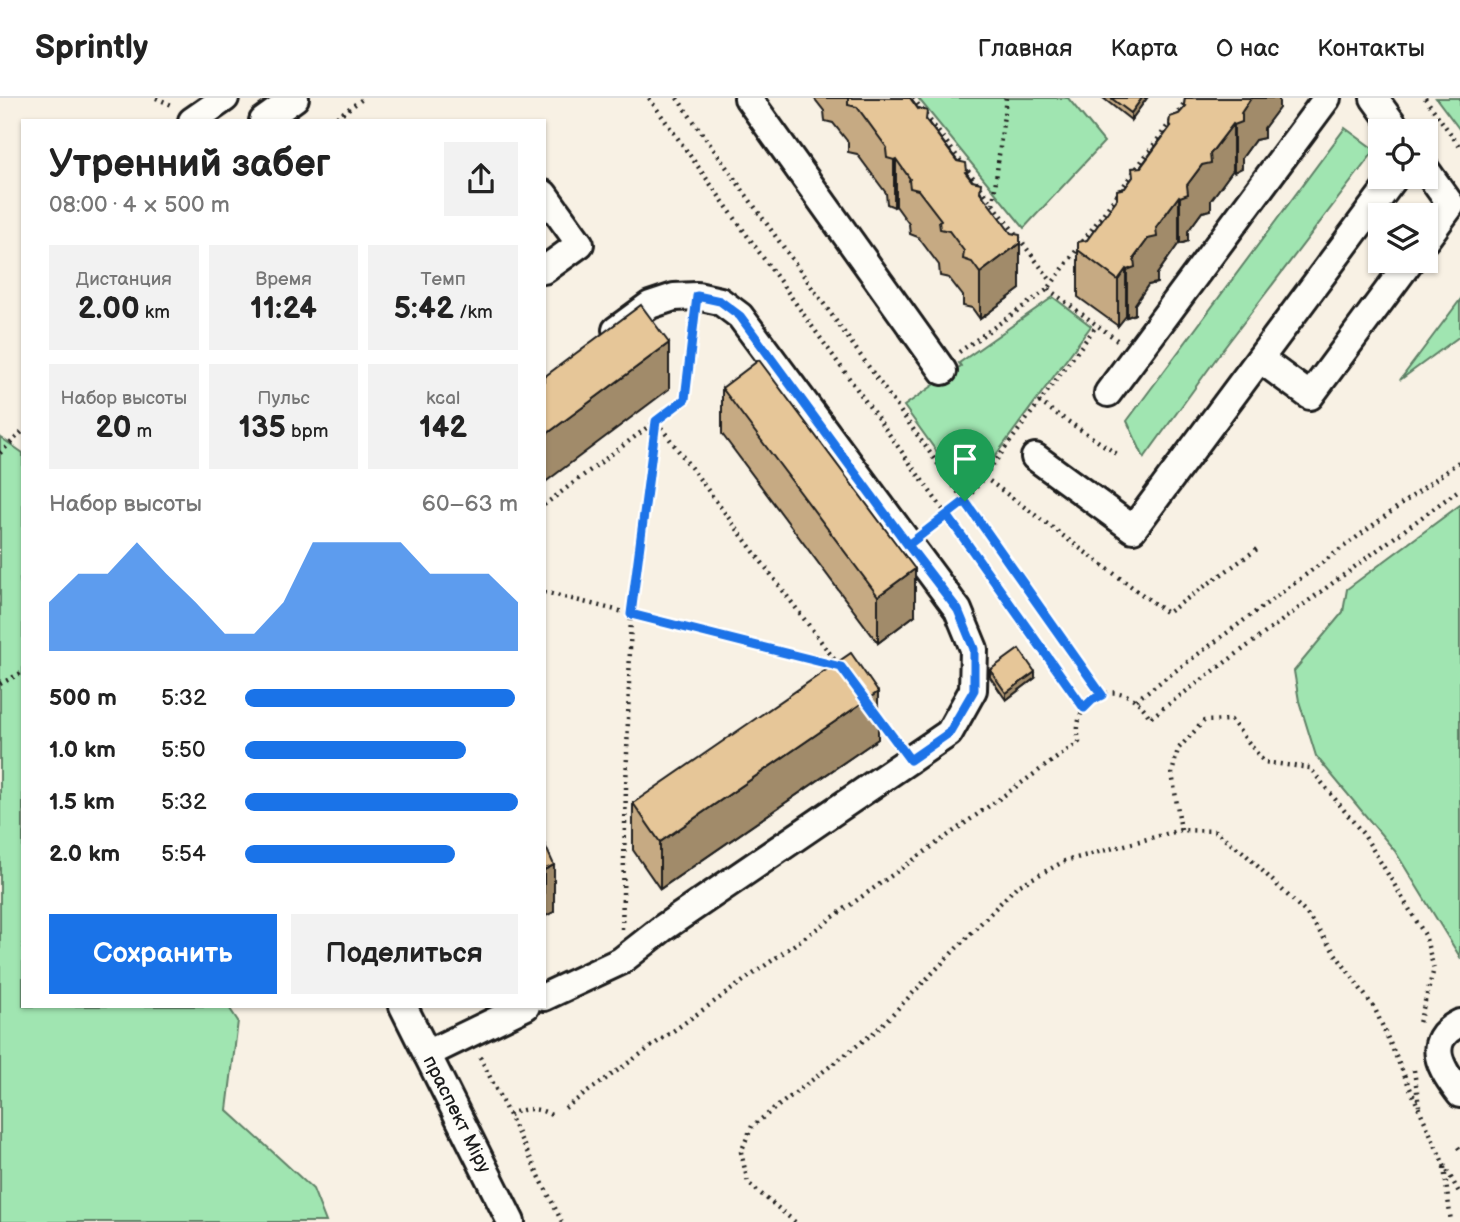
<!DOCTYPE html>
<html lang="ru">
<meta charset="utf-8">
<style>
:root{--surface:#fff;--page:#f2f2f2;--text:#222;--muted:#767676;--line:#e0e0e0;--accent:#1a73e8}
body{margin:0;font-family:"Balsamiq Sans",sans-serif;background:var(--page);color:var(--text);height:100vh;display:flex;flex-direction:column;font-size:26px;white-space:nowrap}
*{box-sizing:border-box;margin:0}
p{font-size:23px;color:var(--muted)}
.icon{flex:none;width:38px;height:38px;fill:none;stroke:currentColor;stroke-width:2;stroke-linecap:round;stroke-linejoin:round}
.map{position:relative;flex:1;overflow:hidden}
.panel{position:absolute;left:21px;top:21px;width:525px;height:889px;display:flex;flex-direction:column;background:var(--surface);border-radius:0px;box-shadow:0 2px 5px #0004}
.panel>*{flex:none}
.controls{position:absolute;left:1368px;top:21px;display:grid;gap:14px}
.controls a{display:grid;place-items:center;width:70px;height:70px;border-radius:0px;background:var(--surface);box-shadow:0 2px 5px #0004;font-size:35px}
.pin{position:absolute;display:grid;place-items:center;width:60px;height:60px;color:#fff;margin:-72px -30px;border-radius:50% 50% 50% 0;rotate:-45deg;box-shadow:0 0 7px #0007}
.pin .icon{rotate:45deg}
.round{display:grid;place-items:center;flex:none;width:74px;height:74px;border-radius:0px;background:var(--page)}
.overview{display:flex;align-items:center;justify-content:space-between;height:119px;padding:0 28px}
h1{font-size:38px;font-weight:800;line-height:52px}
.figures{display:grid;grid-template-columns:repeat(3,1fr);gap:10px;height:119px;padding:7px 28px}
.figures div{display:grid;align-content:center;border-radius:0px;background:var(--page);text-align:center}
.figures b{font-size:30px;font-weight:800}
.figures small{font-size:19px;font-weight:400}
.figures p{font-size:19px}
.chart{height:196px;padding:14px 28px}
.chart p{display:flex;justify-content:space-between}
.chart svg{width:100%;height:126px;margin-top:7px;fill:var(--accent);opacity:.7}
.button{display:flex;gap:14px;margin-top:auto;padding:14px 28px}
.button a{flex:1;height:80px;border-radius:0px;background:var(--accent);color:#fff;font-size:28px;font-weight:800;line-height:80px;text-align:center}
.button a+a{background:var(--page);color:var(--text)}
ul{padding:0 28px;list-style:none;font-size:23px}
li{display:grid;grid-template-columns:112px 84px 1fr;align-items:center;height:52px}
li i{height:18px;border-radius:9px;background:var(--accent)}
header{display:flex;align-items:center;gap:42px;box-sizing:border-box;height:98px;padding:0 35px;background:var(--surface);border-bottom:2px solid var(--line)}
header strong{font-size:33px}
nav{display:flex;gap:38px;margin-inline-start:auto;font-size:24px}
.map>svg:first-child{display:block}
</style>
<header>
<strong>Sprintly</strong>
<nav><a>Главная</a><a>Карта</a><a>О нас</a><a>Контакты</a></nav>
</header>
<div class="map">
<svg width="1460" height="1124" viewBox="0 0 1460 1124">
<rect width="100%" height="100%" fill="#f8f1e4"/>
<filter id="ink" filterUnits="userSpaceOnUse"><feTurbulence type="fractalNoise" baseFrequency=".0143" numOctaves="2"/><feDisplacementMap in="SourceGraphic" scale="14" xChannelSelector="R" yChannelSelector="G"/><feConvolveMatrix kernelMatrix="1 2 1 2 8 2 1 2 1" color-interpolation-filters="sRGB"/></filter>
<g filter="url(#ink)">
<path fill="#a0e5b1" stroke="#5e8066" stroke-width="2" d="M918 0H1068L1104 44 1024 130Z
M1436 0H1460V32Z
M1345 30 1375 52 1218 258 1144 360 1127 323Z
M1053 199 1091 228 967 396 904 308 961 268 959 265Z
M1460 202V238L1400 282Z
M0 339 23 355V476L20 481 23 499V908H228L238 923 227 1012 313 1091 326 1124H0Z
M1460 407V859L1395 753 1316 658 1299 603 1294 573 1343 514 1347 491Z"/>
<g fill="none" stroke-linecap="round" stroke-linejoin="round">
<defs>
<g id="minor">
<path d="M748 0 943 273"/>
<path d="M1374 0 1398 33"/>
<path d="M192 23 225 0"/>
<path d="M263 23 295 0"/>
<path d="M1426 72 1451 107 1426 141"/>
<path d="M544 96 580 146 544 172"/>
<path d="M1260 261 1310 298 1410 163"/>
<path d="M1108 295 1327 0"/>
<path d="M1035 359 1133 431 1395 79"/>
<path d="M544 899 621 863 663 830 949 635 973 592 974 551 958 512 740 218 720 203 697 198 674 199 650 207 616 232"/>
<path id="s1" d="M403 908 511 1124"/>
<path d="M1460 925C1422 943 1442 972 1460 996"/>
<path d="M427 956 526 908"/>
</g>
</defs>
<use href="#minor" stroke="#1c1c1c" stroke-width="32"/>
<path stroke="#1c1c1c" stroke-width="4.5" stroke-dasharray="2 5" stroke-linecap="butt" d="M156 0 174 8
M649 0 1084 609
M677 0 1102 596
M913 0 1052 184
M1425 0 1460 49
M331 23 364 0
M993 106 1006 0
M1048 191 1117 242
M959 254 1048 191 1188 0
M1039 304 1117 356
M657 324 840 569
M0 355 23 333
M984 379 1167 515 1260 449
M544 407 685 301 694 223
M929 431 968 400 1097 227
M544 494 839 568
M0 586 23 574
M1136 602 1460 363
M875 615 895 642
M1181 732 1172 675 1178 651 1204 623 1231 622 1264 664 1310 670 1364 737 1425 837 1434 871 1419 925
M622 831 631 516 656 323
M480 959 562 1124
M1414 972 1419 1008
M565 1010 1079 644C1069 595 1125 574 1150 620L1460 391
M509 1017C525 1009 538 1009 553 1018
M1458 1049 1460 1052
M1444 1069 1451 1124
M795 1124 748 1085 741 1054 752 1028 876 933 1016 789 1065 763 1181 732 1215 733 1243 754 1306 815 1375 911 1444 1067 1460 1096"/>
<use href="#minor" stroke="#fdfcf7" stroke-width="26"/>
</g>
<path fill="#c6aa83" stroke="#1c1c1c" stroke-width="2" d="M814 0H910L981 94 1020 191 980 221 972 210 963 208V198L949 180 940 178 939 167 918 139 910 136 909 126 896 108 894 109 887 106 886 95 857 56 848 54V44L833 25 825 23 824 13Z
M1103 0H1147L1131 22Z
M1185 0H1279V10L1264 30V40L1255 42 1242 60V70L1234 74 1233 72 1211 102V112L1202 114 1188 133V143L1180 146 1179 145 1157 176V185L1148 187 1135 206V216L1127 219 1126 218 1118 228 1078 199V152L1087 142 1117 102V92L1125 90 1169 30 1170 19 1179 16 1184 10Z
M722 290 915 517 878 545 722 336Z
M990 572 1035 580 1006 602 990 579Z
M878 641 660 791 633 752V705Z"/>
<path fill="#a18b6a" stroke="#1c1c1c" stroke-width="2" d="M1142 0H1147L1131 22V15Z
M1251 0H1279V10L1264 30V40L1255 42 1242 60V70L1234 74V27L1241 15Z
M1233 26V72L1211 102V112L1202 114 1188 133V143L1180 146V99L1187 87Z
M896 61V108L894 109V62Z
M1179 98V145L1157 176V185L1148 187 1135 206V216L1127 219V172L1134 160Z
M1020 145V191L980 221V175Z
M1126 171V218L1118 228V182Z
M669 245V291L544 385V338Z
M915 471V517L878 545V498Z
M1035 574V580L1006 602V595Z
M878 594V641L660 791V744Z
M554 767V814L544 819V772Z"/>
<path fill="#e6c698" stroke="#1c1c1c" stroke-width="2" d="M848 0H910L918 11 919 10 927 13 926 22 957 63 966 65 967 73 965 74 972 83 981 85 980 94 1011 135 1020 137V145L980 175 972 164 963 161 964 153 949 133 940 131 939 123 941 122 918 92 910 90 909 82 910 81 896 61 894 62 887 60 886 51 887 50 857 9 848 7Z
M1111 0H1142L1131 15Z
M1185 0H1251L1241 15 1242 16V24L1234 27 1233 26 1210 56 1211 65 1202 67 1187 87 1188 96 1180 99 1179 98 1156 129 1157 139 1148 141 1134 160 1135 169 1127 172 1126 171 1118 182 1078 152V144L1087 142 1117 101V92L1125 90 1133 79 1132 70 1141 69 1171 28 1169 27 1170 19 1179 16 1186 8 1184 7Z
M641 207 669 245 544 338V279Z
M759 262 915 471 878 498 722 290Z
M1019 551 1035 574 1006 595 990 572Z
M851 555 878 594 660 744 633 705Z
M544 745 554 767 544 772Z"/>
</g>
<g fill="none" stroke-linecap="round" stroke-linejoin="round" filter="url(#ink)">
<defs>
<path id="route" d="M965 403 908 447 958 512 974 551V592L949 635 910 662 841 569 631 516 656 323 685 301 697 198 720 203 740 218 908 447 947 417 1084 610 1092 602 1102 597 965 403"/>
</defs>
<use href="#route" stroke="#fff" stroke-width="14"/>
<use href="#route" stroke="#1a73e8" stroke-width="9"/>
</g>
<g text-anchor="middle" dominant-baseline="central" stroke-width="5" stroke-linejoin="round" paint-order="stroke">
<g font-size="19" fill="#1c1c1c" stroke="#fdfcf7">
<text stroke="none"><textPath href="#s1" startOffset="121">праспект Міру</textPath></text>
</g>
</g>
</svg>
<div class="controls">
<a><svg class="icon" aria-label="locate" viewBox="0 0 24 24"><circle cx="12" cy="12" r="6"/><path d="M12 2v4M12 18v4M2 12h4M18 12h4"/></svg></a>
<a><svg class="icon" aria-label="layers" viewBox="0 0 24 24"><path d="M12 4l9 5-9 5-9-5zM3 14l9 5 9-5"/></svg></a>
</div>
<div class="pin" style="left:965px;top:403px;background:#1e9e55"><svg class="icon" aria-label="arrive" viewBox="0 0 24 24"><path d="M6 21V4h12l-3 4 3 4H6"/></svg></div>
<section class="panel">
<div class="overview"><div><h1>Утренний забег</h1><p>08:00 · 4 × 500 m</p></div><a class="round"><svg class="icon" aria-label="share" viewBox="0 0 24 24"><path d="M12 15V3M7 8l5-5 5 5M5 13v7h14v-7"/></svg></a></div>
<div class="figures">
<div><p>Дистанция</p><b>2.00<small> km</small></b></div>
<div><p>Время</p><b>11:24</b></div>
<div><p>Темп</p><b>5:42<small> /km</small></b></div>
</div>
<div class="figures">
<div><p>Набор высоты</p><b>20<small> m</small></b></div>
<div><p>Пульс</p><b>135<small> bpm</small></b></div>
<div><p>kcal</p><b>142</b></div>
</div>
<div class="chart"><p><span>Набор высоты</span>60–63 m</p>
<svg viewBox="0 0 160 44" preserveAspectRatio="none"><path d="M0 44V27L10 17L20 17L30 6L40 17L50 27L60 38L70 38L80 27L90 6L100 6L110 6L120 6L130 17L140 17L150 17L160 27V44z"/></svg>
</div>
<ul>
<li><b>500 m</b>5:32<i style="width:99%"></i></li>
<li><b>1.0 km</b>5:50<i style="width:81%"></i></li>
<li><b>1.5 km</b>5:32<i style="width:100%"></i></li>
<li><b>2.0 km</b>5:54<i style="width:77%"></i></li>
</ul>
<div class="button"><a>Сохранить</a><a>Поделиться</a></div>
</section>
</div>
